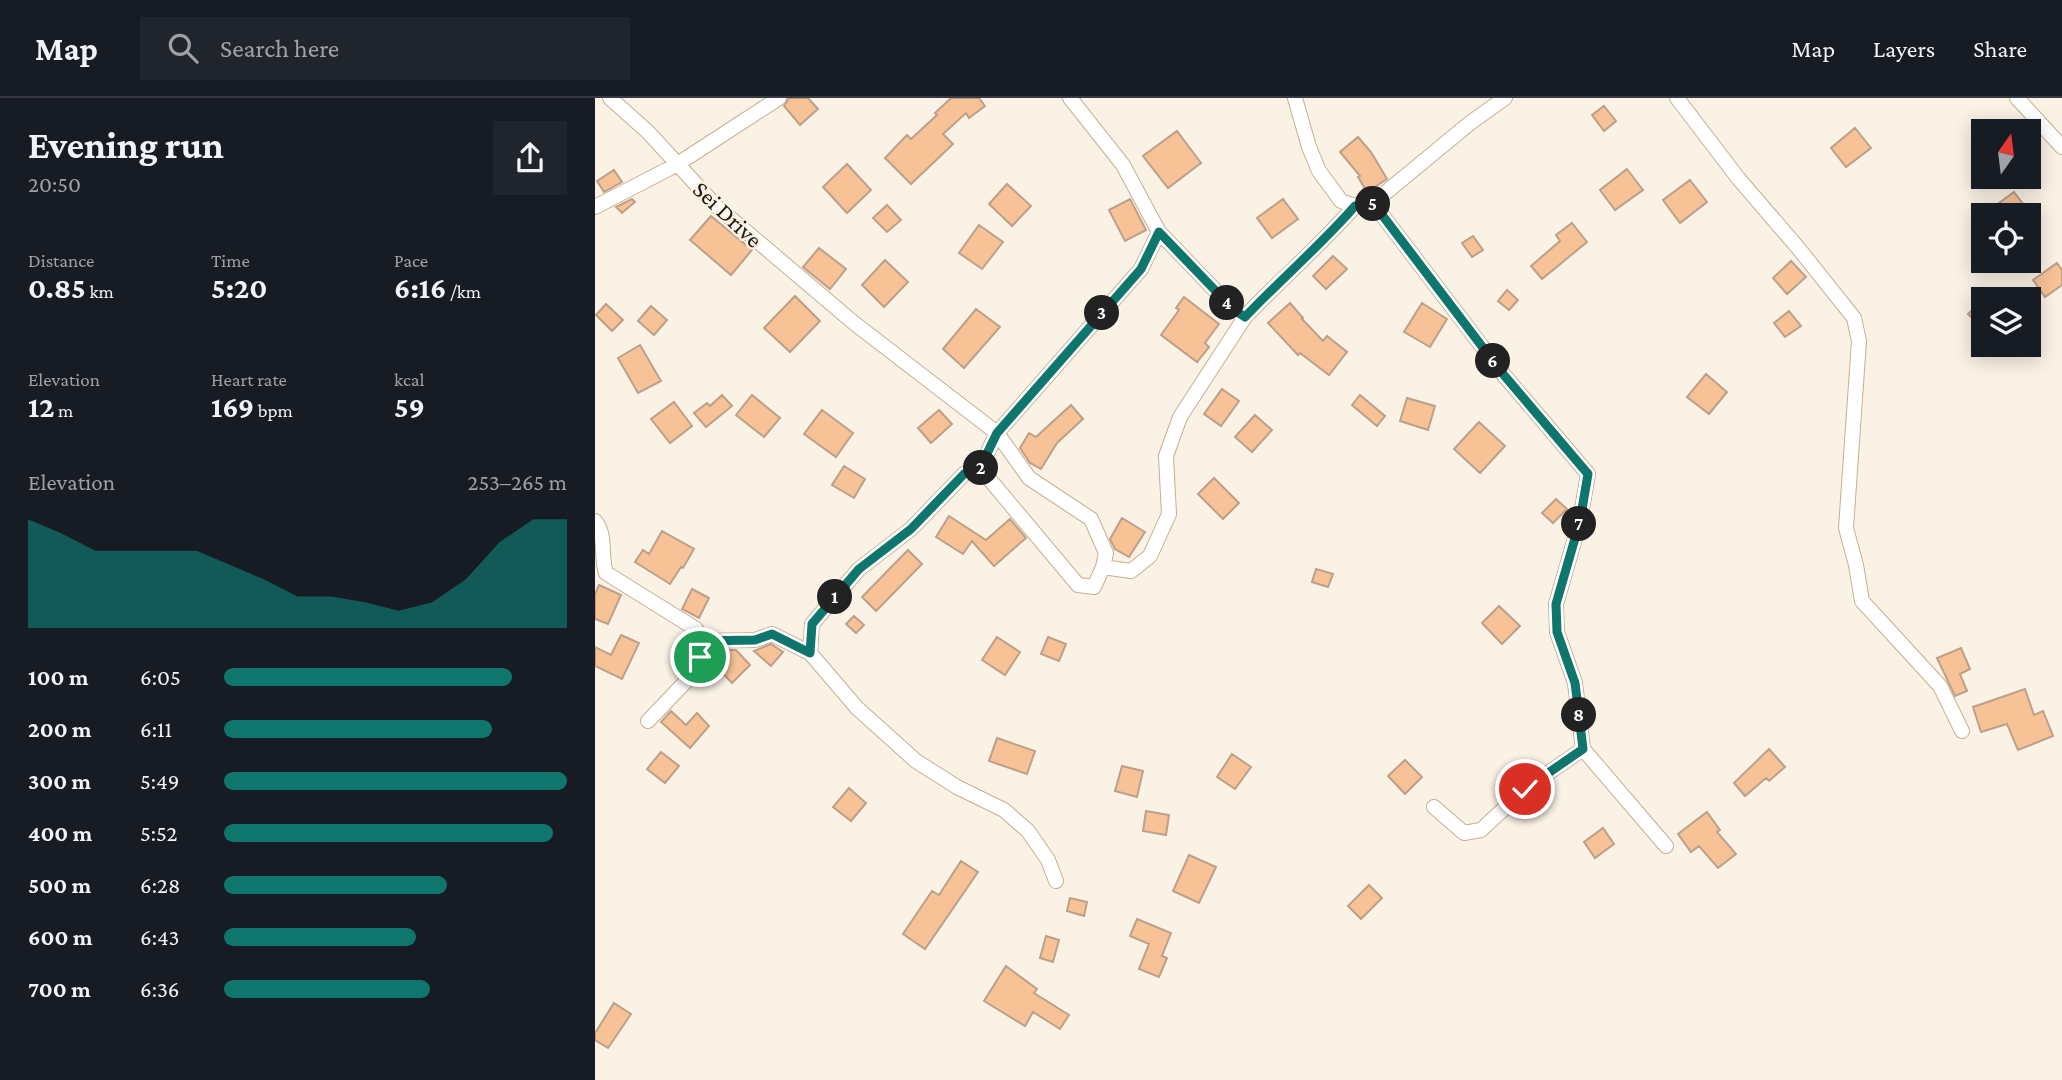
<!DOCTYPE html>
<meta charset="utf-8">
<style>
:root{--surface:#171b24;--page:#20242c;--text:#f1f3f6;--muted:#9ea1a6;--line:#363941;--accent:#0f766e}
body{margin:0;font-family:"Crimson Pro",serif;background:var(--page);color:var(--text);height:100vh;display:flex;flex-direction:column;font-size:26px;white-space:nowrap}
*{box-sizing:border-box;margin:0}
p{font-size:23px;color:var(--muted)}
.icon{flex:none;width:38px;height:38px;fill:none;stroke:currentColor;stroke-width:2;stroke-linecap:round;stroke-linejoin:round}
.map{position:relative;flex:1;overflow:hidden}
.sheet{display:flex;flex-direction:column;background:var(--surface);width:595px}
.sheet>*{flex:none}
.needle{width:46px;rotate:14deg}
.controls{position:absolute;left:1376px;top:21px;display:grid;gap:14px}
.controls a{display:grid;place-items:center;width:70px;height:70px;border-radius:0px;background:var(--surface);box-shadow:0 4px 18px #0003;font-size:35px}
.pin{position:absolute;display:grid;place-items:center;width:60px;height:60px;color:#fff;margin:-30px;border:4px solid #fff;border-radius:50%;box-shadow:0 2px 7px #0007}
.km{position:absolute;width:35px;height:35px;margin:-18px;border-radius:50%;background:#222;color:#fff;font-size:19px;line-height:35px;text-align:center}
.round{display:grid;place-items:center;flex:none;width:74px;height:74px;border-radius:0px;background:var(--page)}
.head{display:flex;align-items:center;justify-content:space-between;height:119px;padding:0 28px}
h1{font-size:38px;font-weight:700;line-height:52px}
.stats{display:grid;grid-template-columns:repeat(3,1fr);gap:10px;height:119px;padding:7px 28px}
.stats div{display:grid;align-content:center}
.stats b{font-size:30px;font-weight:700}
.stats small{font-size:19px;font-weight:400}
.stats p{font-size:19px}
.chart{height:196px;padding:14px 28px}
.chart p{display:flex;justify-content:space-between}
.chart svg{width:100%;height:126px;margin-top:7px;fill:var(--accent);opacity:.7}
ul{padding:0 28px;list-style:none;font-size:23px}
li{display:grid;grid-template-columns:112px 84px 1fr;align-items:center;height:52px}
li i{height:18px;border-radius:9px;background:var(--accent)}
header{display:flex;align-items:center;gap:42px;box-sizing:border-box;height:98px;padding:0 35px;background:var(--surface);border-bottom:2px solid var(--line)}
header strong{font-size:33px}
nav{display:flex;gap:38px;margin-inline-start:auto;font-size:24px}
.search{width:490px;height:63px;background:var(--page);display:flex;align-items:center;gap:18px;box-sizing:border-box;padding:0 24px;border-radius:0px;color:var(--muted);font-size:26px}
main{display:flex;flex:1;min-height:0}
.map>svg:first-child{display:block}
</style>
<header>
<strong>Map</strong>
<div class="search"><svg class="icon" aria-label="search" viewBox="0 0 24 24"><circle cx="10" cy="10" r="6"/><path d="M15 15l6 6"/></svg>Search here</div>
<nav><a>Map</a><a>Layers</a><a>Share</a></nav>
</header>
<main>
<section class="sheet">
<div class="head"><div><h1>Evening run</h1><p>20:50</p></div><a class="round"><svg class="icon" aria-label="share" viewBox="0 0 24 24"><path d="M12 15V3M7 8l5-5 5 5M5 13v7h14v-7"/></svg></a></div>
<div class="stats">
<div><p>Distance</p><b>0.85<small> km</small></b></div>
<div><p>Time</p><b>5:20</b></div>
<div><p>Pace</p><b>6:16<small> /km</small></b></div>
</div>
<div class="stats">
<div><p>Elevation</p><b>12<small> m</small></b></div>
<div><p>Heart rate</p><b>169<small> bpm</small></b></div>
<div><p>kcal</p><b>59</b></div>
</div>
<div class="chart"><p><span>Elevation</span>253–265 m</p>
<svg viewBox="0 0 160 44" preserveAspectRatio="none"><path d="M0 44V6L10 11L20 17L30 17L40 17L50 17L60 22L70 27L80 33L90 33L100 35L110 38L120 35L130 27L140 14L150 6L160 6V44z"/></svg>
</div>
<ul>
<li><b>100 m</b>6:05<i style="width:84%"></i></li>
<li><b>200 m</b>6:11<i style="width:78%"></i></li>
<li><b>300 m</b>5:49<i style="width:100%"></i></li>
<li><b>400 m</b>5:52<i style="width:96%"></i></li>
<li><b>500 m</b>6:28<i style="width:65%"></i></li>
<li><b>600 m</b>6:43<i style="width:56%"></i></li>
<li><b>700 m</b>6:36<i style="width:60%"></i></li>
</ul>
</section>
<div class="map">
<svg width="1467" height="982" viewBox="0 0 1467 982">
<rect width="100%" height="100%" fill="#fbf2e6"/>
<path fill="#f6c296" stroke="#bca089" stroke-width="2" d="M194 0H213L223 11 205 27 189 8Z
M356 0H384L390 8 374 20 371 15 348 36 358 46 316 86 290 60 312 37 316 41 342 17 340 15Z
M1009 8 1021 23 1009 33 997 17Z
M1260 30 1276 50 1251 69 1236 50Z
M582 33 606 65 573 90 548 58Z
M763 39 776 54 792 81 772 94 763 79 765 78 745 54Z
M252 66 276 92 252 115 228 89Z
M1032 71 1048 92 1020 112 1005 92Z
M19 72 27 84 9 94 2 83Z
M1095 82 1112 104 1085 125 1068 102Z
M412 86 436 108 417 128 394 106Z
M1419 94 1432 111 1424 117H1413L1404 105Z
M37 101 40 104 27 115 21 109Z
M535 101 551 132 530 143 514 112Z
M688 101 703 121 677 140 662 120Z
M292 107 306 122 292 134 278 120Z
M116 118 157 152 136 177 95 142Z
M977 125 992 144 947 181 936 168 965 143 961 137Z
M384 127 408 144 387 171 364 155Z
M878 138 888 152 877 159 867 145Z
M224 150 251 171 235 191 208 169Z
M738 158 752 171 731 191 718 178Z
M290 162 313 184 289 209 267 187Z
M1196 163 1211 179 1192 196 1178 180Z
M1462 165 1467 172V187L1450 199 1438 182Z
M912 192 923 202 914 212 903 203Z
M200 198 225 223 195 254 169 230Z
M589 199 624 226 610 245 614 249 602 264 566 237 584 212 581 210Z
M1388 202V231L1373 216Z
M695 205 708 220 707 221 728 243 732 238 752 254 734 277 705 255 703 257 673 225Z
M827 205 852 221 835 249 809 234Z
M11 206 28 222 17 233 1 217Z
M56 208 72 222 59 237 43 223Z
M381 211 405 229 369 270 348 251Z
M1194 213 1206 228 1190 239 1179 225Z
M45 247 66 283 43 295 23 260Z
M1111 276 1132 294 1114 316 1092 299Z
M627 291 644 303 626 328 609 316Z
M127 297 137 308 111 329 99 315 112 305 115 308Z
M157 297 185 320 169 339 141 317Z
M765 297 790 318 782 328 757 307Z
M812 300 840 308 833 332 805 323Z
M79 304 97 328 75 345 56 321Z
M476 307 488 321 462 345 446 371 435 365 425 350 434 335 441 339Z
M227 312 258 335 241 359 209 336Z
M344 312 357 326 336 345 323 330Z
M660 317 677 332 657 354 640 339Z
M884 324 910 348 885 375 859 351Z
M249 368 270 381 259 400 237 387Z
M619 380 644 405 628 421 603 396Z
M961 401 972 411 958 425 947 415Z
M354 418 391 442 415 421 431 440 399 468 377 443 368 456 341 439Z
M527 420 550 434 534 459 520 451 515 441Z
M67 433 99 451 88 470 86 469 75 486 40 464 48 452 54 456Z
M313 452 327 466 281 513 267 499Z
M721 471 738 476 733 489 717 484Z
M4 487 26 497 13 526 0 521V496Z
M97 491 114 500 104 520 87 511Z
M904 508 925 528 907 546 887 525Z
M259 518 269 527 261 535 251 526Z
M26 537 44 545 27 581 0 568V549L16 557Z
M402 539 425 554 410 577 387 562Z
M453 539 471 546 464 563 446 556Z
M176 546 188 554 176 568 159 553Z
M1366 550 1375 571 1365 576 1372 593 1360 598 1342 560Z
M135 552H141L155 567 137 585 120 567Z
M1430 591 1439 617 1448 613 1458 638 1423 652 1412 626 1386 634 1378 609Z
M76 613 91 627 102 615 114 628 95 650 66 624Z
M402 640 440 653 432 676 394 663Z
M1174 651 1190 669 1174 683 1171 680 1150 698 1139 685Z
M66 654 84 668 70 685 52 671Z
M637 656 656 669 640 691 622 679Z
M810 662 827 679 810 696 793 678Z
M527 668 548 673 542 699 520 693Z
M254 690 271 705 256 723 238 709Z
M551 713 574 717 571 737 548 733Z
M1112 714 1125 732 1122 734 1141 756 1123 770 1104 748 1096 754 1083 736Z
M1008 730 1019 746 1000 760 989 744Z
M594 757 621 769 604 805 578 793Z
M366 763 383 774 330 851 308 836 337 793 344 797Z
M774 787 787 800 766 821 753 808Z
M475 800 492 804 489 818 472 813Z
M542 821 576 835 567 858 572 860 564 879 544 871 554 846 535 838Z
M451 838 464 842 458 864 445 860Z
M411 868 442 891 439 895 474 917 465 931 438 914 430 928 389 903Z
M19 905 36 916 13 950 0 942V935Z"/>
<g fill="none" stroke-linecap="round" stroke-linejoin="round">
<defs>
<path id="minor" d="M15 0 53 34 121 108 259 225 402 335 434 380 496 421 511 455 508 469 499 489 483 487 385 370 402 335 546 171 564 134 528 67 475 0
M700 0 714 49 724 73 746 103 760 108 778 105 875 25 910 0
M1082 0 1143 80 1204 151 1259 220 1264 243 1251 430 1261 467 1267 503 1345 588 1367 633
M1422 0 1467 49
M778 105 908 276 993 376 985 423 961 506 962 534 980 585 988 651 1071 748
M0 109 81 67 184 0
M564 134 639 212 650 219C686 181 726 147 760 108
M0 423C12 437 5 458 11 475L101 531 105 559 100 574 53 623
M508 469 536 473 555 458 574 416 571 358 585 319 650 219
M103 543 160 542 177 536 215 555 262 610 321 663 362 689 409 712 433 733 453 762 461 783
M215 555 217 526 264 471 316 431 369 376 385 370
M839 709 869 735 886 732 930 691 988 651"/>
</defs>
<use href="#minor" stroke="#c6af93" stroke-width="16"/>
<use href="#minor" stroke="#fff" stroke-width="14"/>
</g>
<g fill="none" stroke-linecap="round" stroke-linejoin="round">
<defs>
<path id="route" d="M105 559 103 543 160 542 177 536 215 555 217 526 264 471 316 431 369 376 385 370 402 335 546 171 564 134 639 212 650 219C686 181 726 147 760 108L778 105 908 276 993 376 985 423 961 506 962 534 980 585 988 651 930 691"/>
</defs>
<use href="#route" stroke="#fff" stroke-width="14"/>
<use href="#route" stroke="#0f766e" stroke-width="9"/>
</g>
<g text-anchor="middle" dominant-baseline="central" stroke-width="5" stroke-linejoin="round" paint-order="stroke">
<g font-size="24" fill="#20170d" stroke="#fbf2e6">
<text transform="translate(133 116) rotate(43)">Sei Drive</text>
</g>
</g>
</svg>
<div class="controls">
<a><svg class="needle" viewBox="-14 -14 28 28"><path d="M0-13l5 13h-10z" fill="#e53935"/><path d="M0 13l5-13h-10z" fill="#9ea1a6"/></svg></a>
<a><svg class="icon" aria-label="locate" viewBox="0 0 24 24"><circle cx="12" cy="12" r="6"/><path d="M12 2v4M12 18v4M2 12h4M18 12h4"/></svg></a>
<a><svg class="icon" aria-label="layers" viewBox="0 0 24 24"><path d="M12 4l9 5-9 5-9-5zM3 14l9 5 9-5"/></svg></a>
</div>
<div class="pin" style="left:105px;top:559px;background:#1e9e55"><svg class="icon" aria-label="arrive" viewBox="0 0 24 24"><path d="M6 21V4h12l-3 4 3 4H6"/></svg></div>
<div class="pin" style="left:930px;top:691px;background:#d93025"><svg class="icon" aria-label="check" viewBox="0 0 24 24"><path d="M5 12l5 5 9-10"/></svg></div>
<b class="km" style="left:240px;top:499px">1</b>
<b class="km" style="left:386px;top:370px">2</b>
<b class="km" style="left:507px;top:215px">3</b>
<b class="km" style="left:632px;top:205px">4</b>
<b class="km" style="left:778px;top:106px">5</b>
<b class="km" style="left:898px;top:263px">6</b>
<b class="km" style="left:984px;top:426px">7</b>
<b class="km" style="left:984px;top:617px">8</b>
</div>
</main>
